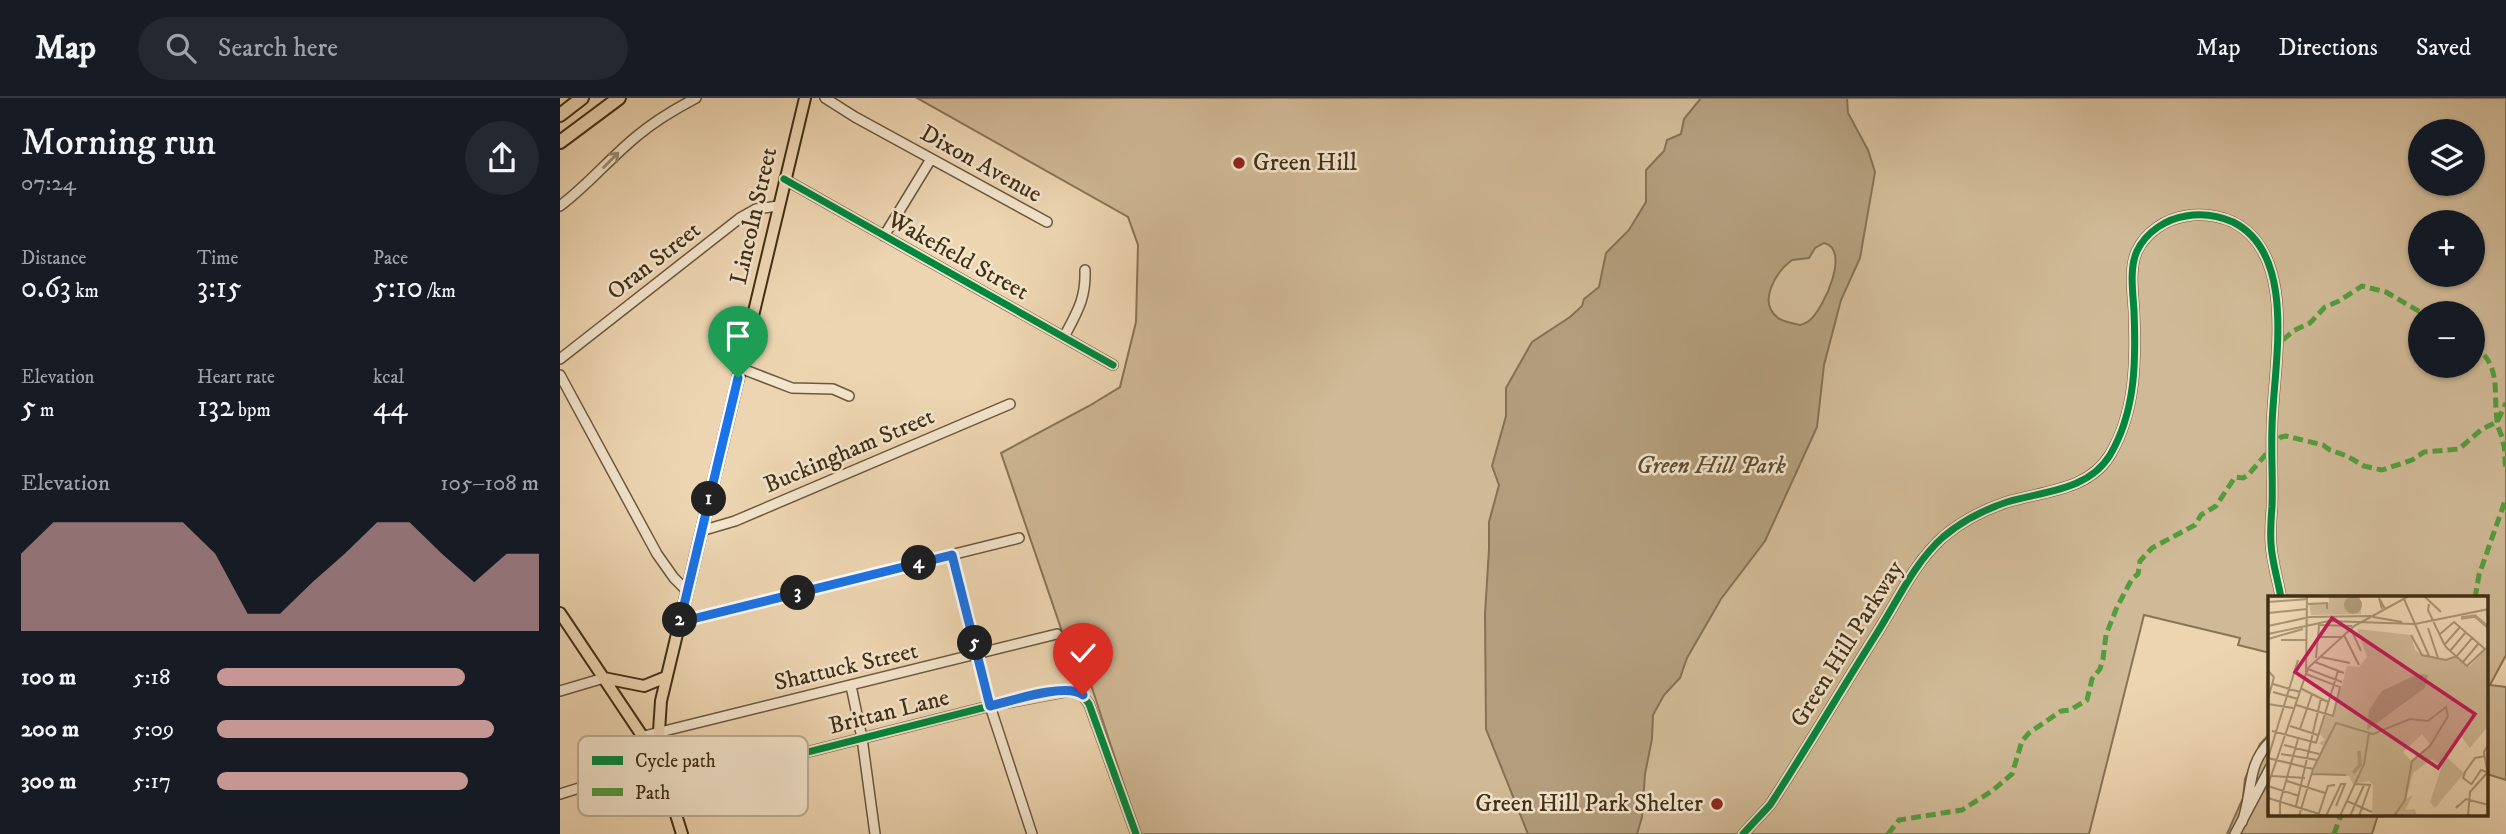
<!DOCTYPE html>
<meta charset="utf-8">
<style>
:root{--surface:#171b24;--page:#242831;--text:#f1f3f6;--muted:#9ea1a6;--line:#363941;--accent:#c59692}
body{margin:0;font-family:"IM FELL DW Pica",serif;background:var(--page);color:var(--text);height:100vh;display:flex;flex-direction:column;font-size:26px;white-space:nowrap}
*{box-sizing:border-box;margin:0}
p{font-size:23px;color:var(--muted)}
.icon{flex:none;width:38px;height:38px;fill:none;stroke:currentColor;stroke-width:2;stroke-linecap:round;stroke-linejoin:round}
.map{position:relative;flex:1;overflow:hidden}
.sheet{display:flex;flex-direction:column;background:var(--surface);width:560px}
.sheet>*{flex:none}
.buttons{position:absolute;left:1848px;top:21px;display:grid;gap:14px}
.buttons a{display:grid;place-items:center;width:77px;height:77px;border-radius:50%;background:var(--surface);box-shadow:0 2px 5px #0004;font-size:35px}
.pin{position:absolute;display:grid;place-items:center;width:60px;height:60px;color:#fff;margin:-72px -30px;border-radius:50% 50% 50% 0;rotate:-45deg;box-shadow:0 0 7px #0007}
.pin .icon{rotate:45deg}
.km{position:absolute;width:35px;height:35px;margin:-18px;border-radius:50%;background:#222;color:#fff;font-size:19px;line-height:35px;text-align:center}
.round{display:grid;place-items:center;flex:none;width:74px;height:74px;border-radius:37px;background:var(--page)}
.head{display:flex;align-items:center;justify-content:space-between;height:119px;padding:0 21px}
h1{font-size:38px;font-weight:600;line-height:52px}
.stats{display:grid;grid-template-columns:repeat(3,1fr);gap:10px;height:119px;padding:7px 21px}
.stats div{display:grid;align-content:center}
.stats b{font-size:30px;font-weight:600}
.stats small{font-size:19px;font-weight:400}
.stats p{font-size:19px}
.chart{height:196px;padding:14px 21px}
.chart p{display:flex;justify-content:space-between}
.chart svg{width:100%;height:126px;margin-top:7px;fill:var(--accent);opacity:.7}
ul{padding:0 21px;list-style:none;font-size:23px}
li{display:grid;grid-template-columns:112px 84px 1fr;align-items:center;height:52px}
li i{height:18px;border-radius:9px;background:var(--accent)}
header{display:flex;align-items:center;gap:42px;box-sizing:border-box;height:98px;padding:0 35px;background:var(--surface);border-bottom:2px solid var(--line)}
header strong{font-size:33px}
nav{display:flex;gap:38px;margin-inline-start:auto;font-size:24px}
.search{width:490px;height:63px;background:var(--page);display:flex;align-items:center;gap:18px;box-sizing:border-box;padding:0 24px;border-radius:38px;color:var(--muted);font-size:26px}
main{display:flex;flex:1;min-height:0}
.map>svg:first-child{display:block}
</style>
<header>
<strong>Map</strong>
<div class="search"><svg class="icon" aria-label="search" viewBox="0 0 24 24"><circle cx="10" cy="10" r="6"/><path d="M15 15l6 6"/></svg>Search here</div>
<nav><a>Map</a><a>Directions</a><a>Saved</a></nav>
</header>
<main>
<section class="sheet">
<div class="head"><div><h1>Morning run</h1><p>07:24</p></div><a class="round"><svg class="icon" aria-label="share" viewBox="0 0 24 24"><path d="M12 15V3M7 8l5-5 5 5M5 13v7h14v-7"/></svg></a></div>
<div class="stats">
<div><p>Distance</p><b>0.63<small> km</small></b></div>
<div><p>Time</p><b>3:15</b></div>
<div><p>Pace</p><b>5:10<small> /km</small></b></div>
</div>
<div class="stats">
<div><p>Elevation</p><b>5<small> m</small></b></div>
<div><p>Heart rate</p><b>132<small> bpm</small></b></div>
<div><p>kcal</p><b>44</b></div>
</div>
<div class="chart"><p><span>Elevation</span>105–108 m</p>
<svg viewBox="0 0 160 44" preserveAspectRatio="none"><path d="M0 44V17L10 6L20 6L30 6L40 6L50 6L60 17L70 38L80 38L90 27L100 17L110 6L120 6L130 17L140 27L150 17L160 17V44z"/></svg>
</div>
<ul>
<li><b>100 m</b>5:18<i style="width:77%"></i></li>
<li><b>200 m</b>5:09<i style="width:86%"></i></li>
<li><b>300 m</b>5:17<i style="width:78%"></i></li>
</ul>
</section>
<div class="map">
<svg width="1946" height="736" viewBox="0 0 1946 736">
<rect width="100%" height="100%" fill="#edd5b1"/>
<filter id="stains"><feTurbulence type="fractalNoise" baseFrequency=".00286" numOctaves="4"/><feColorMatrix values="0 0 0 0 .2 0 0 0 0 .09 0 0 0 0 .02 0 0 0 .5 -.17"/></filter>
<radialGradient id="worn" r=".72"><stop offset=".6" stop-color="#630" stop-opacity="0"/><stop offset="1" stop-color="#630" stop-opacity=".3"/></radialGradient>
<path fill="#d0b996" stroke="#887456" stroke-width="2" fill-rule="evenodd" d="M357 0H1946V557L1930 587 1946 589V682L1927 676V500H1710V555L1678 547 1680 540 1584 517 1529 736H580L530 584 520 586 441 355 529 308 560 289 576 224 578 147 568 119ZM1860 33H1913V86H1860ZM1860 124H1913V177H1860ZM1860 215H1913V268H1860Z
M1710 635V717H1818L1812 736H1667L1683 700 1685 681 1700 646Z"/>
<path fill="#b39d7c" stroke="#857153" stroke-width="2" fill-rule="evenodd" d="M1141 0H1287L1288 15 1308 52 1315 74 1300 160 1281 202 1264 267 1257 329 1205 443 1161 501 1127 560 1120 580 1104 597 1093 617 1092 641 1085 676 1082 719 1077 736H968L926 631 925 516 929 451V424L939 387 932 368 946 318V290L972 244 1010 219 1022 208 1024 201 1039 189 1046 155 1069 132 1086 104V72L1104 53 1107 42 1121 36 1124 21ZM1264 145C1291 151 1264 210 1250 222 1247 225 1243 226 1240 227 1233 225 1224 224 1218 220 1197 204 1216 174 1232 162L1249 160 1255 150Z"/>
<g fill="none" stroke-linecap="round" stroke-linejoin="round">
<defs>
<path id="minor" d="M265 0 295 19 487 124
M224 81 553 267
M0 108C28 87 50 60 77 38 95 23 115 11 136 0
M324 138 371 61
M504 239C517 214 526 201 525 172
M0 261 180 120 196 111 218 108
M180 270 232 290 273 291 289 298
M0 277 97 456 114 480 128 494
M141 433 175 423 450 306
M392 457 430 608 472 736
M120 524 459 440
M291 588 302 640 315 736
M0 593 44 580
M84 638 497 536
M109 689 430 608 514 592 521 595 529 606 576 736
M0 696 100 665
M1682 724C1693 696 1686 667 1710 644
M1183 736 1210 707C1247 650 1281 592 1317 535 1338 502 1354 465 1383 439 1403 422 1423 412 1447 404 1483 393 1528 393 1550 357 1576 313 1576 262 1574 213 1573 195 1569 170 1577 153 1586 134 1606 121 1626 118 1643 115 1657 117 1673 124 1739 157 1713 270 1712 329 1711 356 1713 382 1712 409 1711 421 1710 433 1711 446 1712 464 1718 482 1721 500
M1675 736 1710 670"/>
<path id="major" d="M0 515 99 663
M44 580 84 588 106 579
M122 736 100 665 99 633 101 603 245 0"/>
<path id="highway" d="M0 17 22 0
M0 44 59 0"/>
</defs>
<use href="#minor" stroke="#6c583c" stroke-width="12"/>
<use href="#major" stroke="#412f15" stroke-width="14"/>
<use href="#highway" stroke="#412f15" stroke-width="16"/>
<use href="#minor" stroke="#f3e4cc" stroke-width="9"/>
<use href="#major" stroke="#edd5b1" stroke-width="10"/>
<use href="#highway" stroke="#edd5b1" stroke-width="12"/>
<path stroke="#539d3d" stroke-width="5" stroke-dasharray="10 5" stroke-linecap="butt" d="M1723 242 1733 233 1750 225 1765 209 1779 203 1802 188 1826 194 1862 215
M1913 247C1942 267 1933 293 1937 322 1937 330 1942 336 1943 344 1946 352 1944 362 1946 371
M1915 500 1919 477 1946 400
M1328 736 1339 722 1402 712 1432 693 1452 676 1462 643 1469 635 1501 613 1510 612 1527 602 1532 581 1540 571 1543 561 1546 537 1557 509 1572 481 1578 476 1580 463 1592 450 1635 427 1641 417 1656 408 1675 379 1683 380 1688 377 1721 339 1726 338 1763 347 1770 352 1787 358 1804 368 1822 372 1852 362 1864 354 1899 351 1922 331 1937 324 1946 305
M1774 736 1781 717"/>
<defs>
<path id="cycleway" d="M224 81 553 267
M109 689 430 608 514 592 521 595 529 606 576 736
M1183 736 1210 707C1247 650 1281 592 1317 535 1338 502 1354 465 1383 439 1403 422 1423 412 1447 404 1483 393 1528 393 1550 357 1576 313 1576 262 1574 213 1573 195 1569 170 1577 153 1586 134 1606 121 1626 118 1643 115 1657 117 1673 124 1739 157 1713 270 1712 329 1711 356 1713 382 1712 409 1711 421 1710 433 1711 446 1712 464 1718 482 1721 500"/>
</defs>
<use href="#cycleway" stroke="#f3e4cc" stroke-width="11"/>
<use href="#cycleway" stroke="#00873e" stroke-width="7"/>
</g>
<defs><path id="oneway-shaft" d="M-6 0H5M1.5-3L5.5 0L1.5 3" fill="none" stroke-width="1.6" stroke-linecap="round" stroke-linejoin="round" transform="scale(1.75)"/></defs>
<use stroke="#9a8a70" href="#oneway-shaft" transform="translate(51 62) rotate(-45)"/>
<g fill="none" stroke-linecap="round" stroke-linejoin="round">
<defs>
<path id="route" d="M178 280 120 524 392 457 430 608C451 603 507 584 523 597"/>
</defs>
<use href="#route" stroke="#fff" stroke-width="14"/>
<use href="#route" stroke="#1a73e8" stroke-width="9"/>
</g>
<g fill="#8f2418" stroke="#f3e4cc" stroke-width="2.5">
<circle cx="679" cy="65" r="7"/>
<circle cx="1157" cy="706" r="7"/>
</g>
<g text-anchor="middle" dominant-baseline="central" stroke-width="5" stroke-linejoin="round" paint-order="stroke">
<g font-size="24" fill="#412f15" stroke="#f3e4cc" text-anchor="start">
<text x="693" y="65">Green Hill</text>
<text x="1143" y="706" text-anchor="end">Green Hill Park Shelter</text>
</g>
<g font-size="24" fill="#412f15" stroke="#f3e4cc">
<text transform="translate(421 66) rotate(29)">Dixon Avenue</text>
<text transform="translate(194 118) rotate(-77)">Lincoln Street</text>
<text transform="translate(398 158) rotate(29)">Wakefield Street</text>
<text transform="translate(94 163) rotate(-38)">Oran Street</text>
<text transform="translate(289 353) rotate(-23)">Buckingham Street</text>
<text transform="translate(1287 546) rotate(-58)">Green Hill Parkway</text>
<text transform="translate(286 569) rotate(-13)">Shattuck Street</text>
<text transform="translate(329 614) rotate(-14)">Brittan Lane</text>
</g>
<g font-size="24" font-style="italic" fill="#5e4b2f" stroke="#f3e4cc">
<text x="1151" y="368">Green Hill Park</text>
</g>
</g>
<g transform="translate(1708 498)">
<rect width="220" height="220" fill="#edd5b1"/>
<path d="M61 0H92L93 18 43 19 41 7H61ZM89 33 143 39 147 54 154 59 178 64 188 60 201 71 220 50V130L202 152 193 140 177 160 196 177 167 212 162 206 174 170 164 163 145 177 138 203 145 199 137 214 147 213 149 220H104L105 189 101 185 85 188 81 180 44 178 55 150 51 147 57 144 52 138 57 119 65 121 79 70 91 71 99 61ZM154 138 162 148 143 165 135 156Z" fill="#d0b996" fill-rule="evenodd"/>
<path d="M76 9a9 9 0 1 1 18 0a9 9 0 1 1-18 0ZM150 78 160 79 157 92 99 134 101 114 114 95Z" fill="#b39d7c"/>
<path fill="none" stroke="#b39d7c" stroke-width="3.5" d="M193 22 207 20 221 32M85 177 92 169 91 155"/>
<path fill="none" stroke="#a89373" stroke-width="2" d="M156 0 173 16M136 3 161 60M0 6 40 3M40 8 59 7V13M161 8 160 14 176 48 179 52 199 70 217 53 186 26 172 38M114 13 111 2 117 13M0 17 39 13M42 21 103 20M105 21 134 26M50 29 84 30M0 30 42 21M160 32 170 62M83 33 93 55M0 38 61 25 147 28 221 13M76 39 91 69M143 39 154 59 178 64 189 60 205 41M50 41H74M0 43 35 33M13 44H39M177 48 192 31M182 55 198 36M53 61 82 67M48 62 51 30M30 64 0 162 45 173M47 66 76 77M195 66 211 47M40 73 74 86M0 75 6 81 0 103M38 76 39 0M5 88 32 96M34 93 60 106M5 96 30 103M0 108 25 112M28 109 65 120 72 91 38 78M22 130 50 139M32 133 44 98M4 135 49 147M48 147 70 75M16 149 51 158M13 158 49 164M219 174 216 156 221 147M44 178 78 179M4 180 37 182M19 185 57 197M87 188 102 189 91 220M203 188 195 182 197 176 207 162 217 160M0 189 40 72 86 30 141 0M203 189 213 174 219 176M0 190 31 200M0 202 58 220M79 205 104 216M190 209 188 212 198 203 221 209M28 210 53 102M12 220V206L30 143M31 220 45 173 68 127 105 138 142 123 160 125 178 111 180 120 162 150 144 165 137 204 126 220M50 220 60 190 67 189M58 220 73 188H77L68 210M72 220 96 168 101 137M82 220 96 189M200 220 202 196 219 177"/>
<path fill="#c2185b" fill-opacity="0.15" stroke="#c2185b" stroke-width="3.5" d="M64 22 207 118 170 172 27 76Z"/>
<rect width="220" height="220" fill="none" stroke="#412f15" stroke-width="3.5"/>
</g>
<rect x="18" y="638" width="230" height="80" rx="10" fill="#f3e4cc" stroke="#beae95" stroke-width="2"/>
<rect x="32" y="658" width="31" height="9" fill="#00873e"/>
<rect x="32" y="690" width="31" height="8" fill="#539d3d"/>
<g font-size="19" fill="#412f15">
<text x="75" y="669">Cycle path</text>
<text x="75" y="701">Path</text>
</g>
<rect width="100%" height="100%" filter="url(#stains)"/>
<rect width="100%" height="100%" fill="url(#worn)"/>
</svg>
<div class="buttons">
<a><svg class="icon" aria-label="layers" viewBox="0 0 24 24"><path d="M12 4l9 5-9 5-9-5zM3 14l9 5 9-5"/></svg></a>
<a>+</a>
<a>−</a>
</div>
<div class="pin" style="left:178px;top:280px;background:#1e9e55"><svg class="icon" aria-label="arrive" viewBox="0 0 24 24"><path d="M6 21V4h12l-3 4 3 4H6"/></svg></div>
<div class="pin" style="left:523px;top:597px;background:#d93025"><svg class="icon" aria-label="check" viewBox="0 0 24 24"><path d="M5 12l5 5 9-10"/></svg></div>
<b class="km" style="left:149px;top:401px">1</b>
<b class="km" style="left:120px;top:522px">2</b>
<b class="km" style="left:238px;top:495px">3</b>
<b class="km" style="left:359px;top:465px">4</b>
<b class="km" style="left:415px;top:545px">5</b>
</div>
</main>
